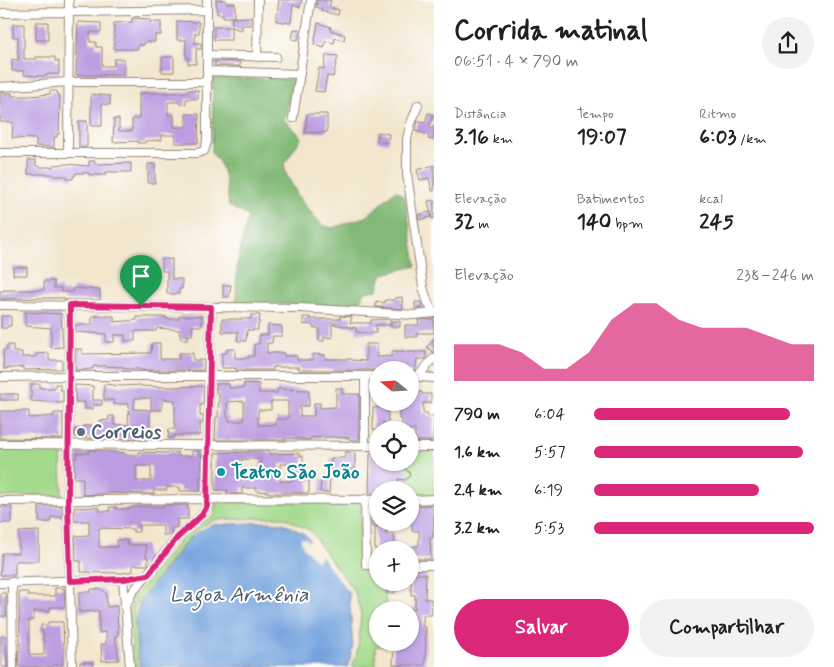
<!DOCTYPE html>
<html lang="pt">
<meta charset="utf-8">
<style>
:root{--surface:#fff;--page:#f2f2f2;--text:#202124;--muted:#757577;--accent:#db2777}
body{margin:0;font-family:Mynerve,sans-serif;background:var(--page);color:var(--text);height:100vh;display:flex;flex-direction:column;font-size:19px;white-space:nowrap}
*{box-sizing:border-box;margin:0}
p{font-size:16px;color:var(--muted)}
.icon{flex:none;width:28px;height:28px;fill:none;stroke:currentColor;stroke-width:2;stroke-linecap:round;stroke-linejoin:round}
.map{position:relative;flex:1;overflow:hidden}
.drawer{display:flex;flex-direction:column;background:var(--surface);width:400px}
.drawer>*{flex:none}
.needle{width:32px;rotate:288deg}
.fabs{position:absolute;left:369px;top:361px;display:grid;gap:10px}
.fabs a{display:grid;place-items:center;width:50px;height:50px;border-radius:50%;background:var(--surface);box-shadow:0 1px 4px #0004;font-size:25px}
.pin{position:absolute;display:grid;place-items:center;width:42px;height:42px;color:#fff;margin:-51px -21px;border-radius:50% 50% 50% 0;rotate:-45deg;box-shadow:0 0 5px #0007}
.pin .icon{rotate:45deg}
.round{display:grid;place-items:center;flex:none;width:52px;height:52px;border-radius:26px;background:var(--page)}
.summary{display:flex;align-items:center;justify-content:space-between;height:85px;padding:0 20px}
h1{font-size:28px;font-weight:800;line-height:38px}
.metrics{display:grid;grid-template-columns:repeat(3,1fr);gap:8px;height:85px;padding:5px 20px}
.metrics div{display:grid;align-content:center}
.metrics b{font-size:21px;font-weight:800}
.metrics small{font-size:14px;font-weight:400}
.metrics p{font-size:14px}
.chart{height:140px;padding:10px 20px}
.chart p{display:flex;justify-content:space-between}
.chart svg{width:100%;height:90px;margin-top:5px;fill:var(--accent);opacity:.7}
.cta{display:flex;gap:10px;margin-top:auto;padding:10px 20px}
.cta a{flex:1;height:58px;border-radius:30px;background:var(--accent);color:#fff;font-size:20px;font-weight:800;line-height:58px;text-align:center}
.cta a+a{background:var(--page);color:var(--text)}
ul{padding:0 20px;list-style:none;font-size:16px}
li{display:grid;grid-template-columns:80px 60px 1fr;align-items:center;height:38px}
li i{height:12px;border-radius:6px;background:var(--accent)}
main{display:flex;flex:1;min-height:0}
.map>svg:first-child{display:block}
</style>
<main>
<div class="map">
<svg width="434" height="667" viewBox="0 0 434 667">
<rect width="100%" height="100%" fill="#fff"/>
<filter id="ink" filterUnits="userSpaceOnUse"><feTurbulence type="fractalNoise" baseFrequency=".02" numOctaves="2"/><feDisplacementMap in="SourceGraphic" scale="10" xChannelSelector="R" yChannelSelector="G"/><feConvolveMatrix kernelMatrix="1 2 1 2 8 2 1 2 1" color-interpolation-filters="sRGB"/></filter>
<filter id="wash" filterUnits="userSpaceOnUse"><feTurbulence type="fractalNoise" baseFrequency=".0096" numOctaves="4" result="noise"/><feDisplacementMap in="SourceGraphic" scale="20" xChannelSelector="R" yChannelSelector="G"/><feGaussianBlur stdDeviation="1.12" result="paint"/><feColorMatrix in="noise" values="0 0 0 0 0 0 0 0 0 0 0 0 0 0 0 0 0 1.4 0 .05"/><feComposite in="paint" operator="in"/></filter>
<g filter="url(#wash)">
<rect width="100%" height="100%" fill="#f2e6cd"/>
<path fill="#a3d98a" stroke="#6f8254" d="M61 449 62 495 0 497V450Z
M410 451 434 452V497H410V490H400V463L410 462Z
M218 502H354L360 505 361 569H377L378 582 385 583 386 610H378V642L386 643V646H375L376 667H352L358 649 361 615 355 592 327 555 311 531 283 517 215 520 201 527 191 535 135 605 134 613 138 667H134L129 613 133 598 186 533 197 524 215 516V504Z"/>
<path fill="#82b976" stroke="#5e724a" d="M213 78 293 79 284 120 302 137 284 164 286 174 301 201 322 225 332 228 366 217 396 190 405 198 416 266 383 274 377 290 365 292 358 306 236 303 237 266 248 216 229 206C227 190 226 165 212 154Z"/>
<path fill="#72a2dc" stroke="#56667d" d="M267 522 283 523 306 535 326 564 349 593 353 645 348 667H140C138 645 131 620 141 600L190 538 198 532 212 525Z"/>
<path fill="#f2e6cd" d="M300 538 306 539 309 542 311 540 314 543 321 557 317 561 304 548Z"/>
<g id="blocks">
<path fill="#bc9ce1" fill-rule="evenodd" d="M216 0H226V3H235V17H223V14H217Z
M279 0H302L300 7 293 5 291 23 276 21Z
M317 0H331L329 7 339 10 338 15 321 11 322 9 316 7Z
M251 17V25H242V31L232 27V18Z
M132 18 150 19V22H161V35H155V42H144V45H138V49H114V23L132 22Z
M177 21 199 22V33H195V43H201V49H196V64H188V57H186V40H177Z
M36 22H48V40H36Z
M78 22 101 23V32H90V42H96V47H102V66H114V59H124V75H76Z
M318 23 331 27 330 30 345 35 344 40 335 38 334 43 326 41 324 48 314 45Z
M13 24H24V59H36V57H55V61H59V74H47V76H37L24 75V71H12V59L18 60V37H13Z
M214 27H231V40H214Z
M294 29 300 30 298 40 292 39Z
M326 55 338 56 333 77 327 76 324 92 315 91 319 68 324 69Z
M162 57H174V72H162Z
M215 61 240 62V66H215Z
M188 90H198V99H186V104H180V102H168V115H174V127H186V114H199L198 143H175V135H162V140L145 141V143H138V141L113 142 114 119H119V131H132V119H138L139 117V93H174L188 92Z
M50 91H57L59 97H60L59 134H57V137H54V147L36 146V139L12 138 13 122H0V93H12V96H30L50 94Z
M91 94 110 96V105L102 104V126H91Z
M428 113 434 115 429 128 431 129 434 125V140L428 139 429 135 415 131 418 121 425 123Z
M307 114H327V132L305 133Z
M79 121H87V147H79Z
M378 132 389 134 388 143 377 141Z
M28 160H36V166L40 167H53V165L67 164 89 166V161H95V164L131 163V172H106V175H89V173H76L75 176H73V179H67V176H53V174H28Z
M148 164H155V183H148Z
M434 165V191H432L429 178 420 180 417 170Z
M434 200V219H432L428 201Z
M430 212 431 217 419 220 418 215Z
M162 259H172V279H182V289H179V294H167V271H162Z
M13 267H27V275H13Z
M44 281H54V288H61V292H73V288L100 290V300H64V298H43L0 299V291H4V290H44Z
M223 285H231L229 297H223Z
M402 297 403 309 376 307V301L385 303V300H395V298Z
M415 302H422L423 308 415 309Z
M25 312 61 314 63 347 51 348V328L25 326Z
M251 315H260L259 324H258V330H247L246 341H237L238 332H222V319H251Z
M1 316H11V326H7V328H1Z
M92 316H114V322L137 320V317H166V319H179V316H202V326H192V335H188V339H181L179 330 157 328 156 331H135V341H125V335H114V342H106V334L75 332V325H92Z
M340 316 352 317 350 323H371V320L390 319V325H376V333H367L356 332V328L332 324V338L324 337V341H319V328H313V325L303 324V317H310V319H340Z
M434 319V333H417V337H405V325H419L418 320Z
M391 321H400V327H391Z
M268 325 282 326V336H273L272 343H267V353H284V356H297V360H313V354L325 355V359H352V360L366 361V344H377V357L392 356V351H403V352H426V359H417L415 371 404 370 405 367H390V370H299V367H273V370H236V368H222V353H227V349H235V358H249V356H254V344H259L260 335H268Z
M434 338V353L427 347Z
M152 343H160V359H179V353H193V360H204V370H139V369H124V367L103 366H93V369L75 370V349H82V354L151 353Z
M7 345H13V352H22V357H36V354L49 353V360H62V369L23 370V367L4 369 3 350H7Z
M244 383 259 384V393H277V389L309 390V406H300V416H314V403H320V408L336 407V388H342V394H359V440H350V438L332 437 310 438V440L286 438V440H215L216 417H218L219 393H216V384H229V388H244ZM244 401V421H229V417H227V402ZM271 401H288V419H276V425H258V410H271Z
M31 384H40V388H55V384H60V390H63V403L31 401Z
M104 384 121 386 141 385V386L169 387 204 386 203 405H200V416H203V423H200V435H174V438H168L169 429H175V400L162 399V410H151V398H135L134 409 150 410V434H148V438L103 439 75 437V429H83V426H99V421L109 420V416H114V425H128L129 404H113V400H104Z
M75 385 93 386V400H102V405H93V409H85V402H75Z
M410 392H422V394H431V403H423V413H427L428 416H434L433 441H415V430H402V419H399V403H410Z
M0 394H18V400H0Z
M381 402H388V422H383V430H373V408L381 407Z
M0 411H29V418L54 416V413H63V439L0 438Z
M89 450 125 453V455H139V452L168 453V452H178V456H192V451H199V455H202V477H200V491H180V487H167V490H154V494L113 493 83 495V478H74V458H77V453H89ZM136 466H151V481H136Z
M249 451H269V454L299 453V456H303V467L307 466 306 471H315V480H309V493H269V492L256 491V488H242V494H228V490H215V453L249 452ZM242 459H261L260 473 242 472ZM280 464H293V481H280Z
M345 452 355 453V470H330L331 458H345Z
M370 453H378V462H405L404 468 409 472 410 476 405 480 398 479V490H378V494H369Z
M321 479H330L329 493 320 492Z
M163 505H188V519H177V528H171V535H163V525H139V532H133V529L99 528V547H117V540H127V545H146V557H148V565H133V571L123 573 81 572V561H76L75 536 89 535V521H74V508L99 507V511H110L109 507H116V509H131V507H163Z
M434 505V532H433V538H430L431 559H410V547L418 546 419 544V531H412L411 506Z
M39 506H63V517H51V522H39Z
M0 507H12V523H0Z
M372 509H378V526L372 527Z
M375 528H386V534H394L395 550H375Z
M39 531V561H15V575H0L2 553H19V532Z
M419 574H426L425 599H431L432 615H423V627H426L425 665H393L394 642H411L410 609H415V595H411V576Z
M389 582H400V587L395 588V593H386V586H389Z
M55 588H64L65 607H50V611H34V620H29V652L30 655H44V640H43V631H41V625H48V622H63L64 653H63V665H53V667H19L18 651H20L19 592H28V596H55Z
M91 589H101L106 593 107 607 117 606 118 636H115L119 660 102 661 101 644H106V632L99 633V611L79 612V592H91Z
M0 593H6V616H0Z
M6 636 7 667H2V656H0V637Z
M80 662H93V667H80Z"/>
</g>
</g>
<g filter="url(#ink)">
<use href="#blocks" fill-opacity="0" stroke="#968876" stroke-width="1"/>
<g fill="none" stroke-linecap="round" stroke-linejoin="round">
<defs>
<path id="street" d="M0 13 207 10
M207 55 276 57
M257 57 258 0
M207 71 300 74
M0 87 68 82H207
M293 118 311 0
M0 153H197L204 151 207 142V0
M68 153 69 0
M0 305 300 308 415 315 434 313 428 303 423 287 407 174V139L410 126 418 105
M70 305 68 500 72 667
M365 376V445
M410 376 434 378
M418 376 434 358
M0 377 75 376H378
M0 444 378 446
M410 447H434
M365 499 366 565H378
M410 500 434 499
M0 501 207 499 378 500
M410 565H434
M123 579 130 667
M12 582 13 667
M0 583 123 579 148 575
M126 605 132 593 177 538 202 515 207 506 211 307"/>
</defs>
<use href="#street" stroke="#968876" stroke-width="10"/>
<use href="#street" stroke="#fff" stroke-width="8"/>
</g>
</g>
<g fill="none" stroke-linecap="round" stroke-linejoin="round" filter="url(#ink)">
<defs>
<path id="route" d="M70 305 211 307 207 506 202 515 177 538 148 575 124 579 70 581 68 500Z"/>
</defs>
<use href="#route" stroke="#fff" stroke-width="10"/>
<use href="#route" stroke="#db2777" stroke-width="6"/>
</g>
<circle fill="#5c6f8a" stroke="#fff" stroke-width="2" cx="81" cy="432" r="5"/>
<circle fill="#0f9aa8" stroke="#fff" stroke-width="2" cx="221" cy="472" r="5"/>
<g text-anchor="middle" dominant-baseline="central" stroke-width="4" stroke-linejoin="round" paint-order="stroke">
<g font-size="20" font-weight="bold" fill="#4e5e75" stroke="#fff" text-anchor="start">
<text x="91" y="432">Correios</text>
</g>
<g font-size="20" font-weight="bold" fill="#0d838f" stroke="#fff" text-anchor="start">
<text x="231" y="472">Teatro São João</text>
</g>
<g font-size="21" font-style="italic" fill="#515a6a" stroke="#fff">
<text x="239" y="595">Lagoa Armênia</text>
</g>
</g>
</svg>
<div class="fabs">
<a><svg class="needle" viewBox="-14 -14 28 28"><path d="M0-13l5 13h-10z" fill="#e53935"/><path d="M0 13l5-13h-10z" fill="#757577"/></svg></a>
<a><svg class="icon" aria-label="locate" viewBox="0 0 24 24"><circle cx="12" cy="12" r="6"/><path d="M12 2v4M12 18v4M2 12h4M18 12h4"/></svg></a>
<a><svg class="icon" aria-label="layers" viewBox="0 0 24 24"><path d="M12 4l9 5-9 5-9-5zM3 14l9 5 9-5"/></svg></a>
<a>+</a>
<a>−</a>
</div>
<div class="pin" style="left:141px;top:306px;background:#1e9e55"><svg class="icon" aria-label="arrive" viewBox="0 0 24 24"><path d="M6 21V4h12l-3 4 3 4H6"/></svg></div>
</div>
<section class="drawer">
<div class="summary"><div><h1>Corrida matinal</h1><p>06:51 · 4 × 790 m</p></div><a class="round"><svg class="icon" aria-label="share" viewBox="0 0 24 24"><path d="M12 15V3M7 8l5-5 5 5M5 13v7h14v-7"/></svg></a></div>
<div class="metrics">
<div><p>Distância</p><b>3.16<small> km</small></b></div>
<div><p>Tempo</p><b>19:07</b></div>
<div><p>Ritmo</p><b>6:03<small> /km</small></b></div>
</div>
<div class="metrics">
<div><p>Elevação</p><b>32<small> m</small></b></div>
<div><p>Batimentos</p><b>140<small> bpm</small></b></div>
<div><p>kcal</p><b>245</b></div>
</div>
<div class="chart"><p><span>Elevação</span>238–246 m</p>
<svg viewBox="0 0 160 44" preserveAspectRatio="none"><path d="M0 44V26L10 26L20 26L30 30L40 38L50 38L60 30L70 14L80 6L90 6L100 14L110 18L120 18L130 18L140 22L150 26L160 26V44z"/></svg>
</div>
<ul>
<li><b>790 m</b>6:04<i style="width:89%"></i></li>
<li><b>1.6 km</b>5:57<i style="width:95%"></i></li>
<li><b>2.4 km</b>6:19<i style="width:75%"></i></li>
<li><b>3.2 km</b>5:53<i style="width:100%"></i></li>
</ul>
<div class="cta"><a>Salvar</a><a>Compartilhar</a></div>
</section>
</main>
